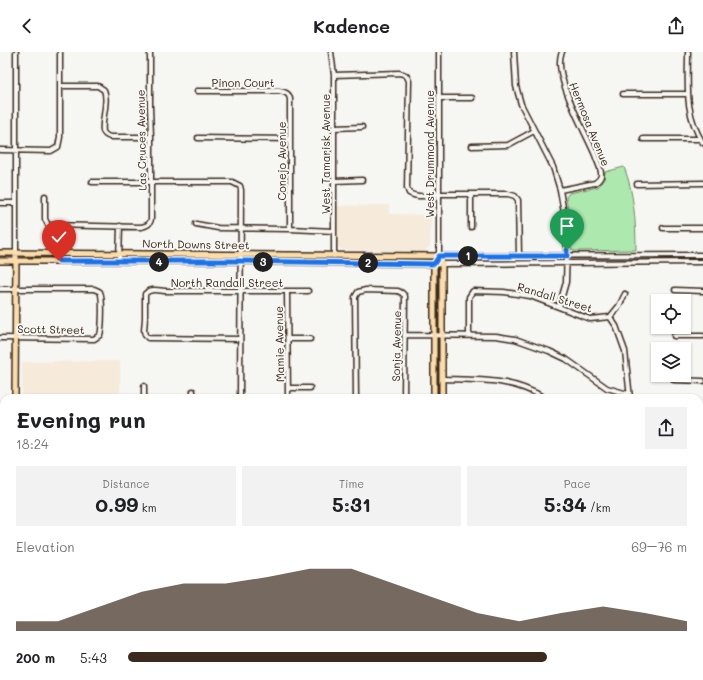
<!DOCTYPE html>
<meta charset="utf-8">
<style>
:root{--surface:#fff;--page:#f2f2f2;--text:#202124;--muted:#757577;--accent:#3b2a1e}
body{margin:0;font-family:Mali,sans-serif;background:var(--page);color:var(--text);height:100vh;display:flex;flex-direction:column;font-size:15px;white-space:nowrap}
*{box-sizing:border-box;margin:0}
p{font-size:13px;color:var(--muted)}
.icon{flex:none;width:22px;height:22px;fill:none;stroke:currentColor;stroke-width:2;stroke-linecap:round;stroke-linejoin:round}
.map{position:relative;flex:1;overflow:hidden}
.sheet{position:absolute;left:0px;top:342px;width:703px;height:286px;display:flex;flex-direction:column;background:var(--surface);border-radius:12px 12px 0 0;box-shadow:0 1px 3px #0004}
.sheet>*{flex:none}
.buttons{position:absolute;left:651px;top:242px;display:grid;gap:8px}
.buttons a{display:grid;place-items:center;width:40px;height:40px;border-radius:0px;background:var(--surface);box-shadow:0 1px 3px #0004;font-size:20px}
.pin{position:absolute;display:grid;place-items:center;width:34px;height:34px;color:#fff;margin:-41px -17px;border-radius:50% 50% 50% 0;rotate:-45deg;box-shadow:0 0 4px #0007}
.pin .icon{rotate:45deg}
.km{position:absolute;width:20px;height:20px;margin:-10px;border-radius:50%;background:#222;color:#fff;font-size:11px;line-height:20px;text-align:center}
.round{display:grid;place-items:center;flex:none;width:42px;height:42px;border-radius:0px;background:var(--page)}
.overview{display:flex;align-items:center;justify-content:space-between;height:68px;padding:0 16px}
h1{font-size:22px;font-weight:700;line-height:30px}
.metrics{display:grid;grid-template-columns:repeat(3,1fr);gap:6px;height:68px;padding:4px 16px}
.metrics div{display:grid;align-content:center;border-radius:0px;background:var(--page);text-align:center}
.metrics b{font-size:20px;font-weight:700}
.metrics small{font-size:11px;font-weight:400}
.metrics p{font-size:11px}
.chart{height:112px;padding:8px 16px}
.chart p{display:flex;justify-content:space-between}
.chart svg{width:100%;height:72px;margin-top:4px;fill:var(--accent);opacity:.7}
ul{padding:0 16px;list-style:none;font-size:13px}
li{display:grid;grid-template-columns:64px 48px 1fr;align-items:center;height:30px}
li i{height:10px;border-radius:5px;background:var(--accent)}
header{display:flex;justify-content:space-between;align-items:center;height:52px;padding:0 16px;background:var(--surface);font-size:18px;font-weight:700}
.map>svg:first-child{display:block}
</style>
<header><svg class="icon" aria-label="back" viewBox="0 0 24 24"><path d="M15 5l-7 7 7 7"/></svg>Kadence<svg class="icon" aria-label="share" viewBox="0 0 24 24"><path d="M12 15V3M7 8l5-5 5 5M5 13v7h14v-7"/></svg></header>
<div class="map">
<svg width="703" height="628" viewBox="0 0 703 628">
<rect width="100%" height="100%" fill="#f6f6f2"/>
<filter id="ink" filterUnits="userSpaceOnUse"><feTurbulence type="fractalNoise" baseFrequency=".025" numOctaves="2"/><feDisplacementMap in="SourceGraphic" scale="8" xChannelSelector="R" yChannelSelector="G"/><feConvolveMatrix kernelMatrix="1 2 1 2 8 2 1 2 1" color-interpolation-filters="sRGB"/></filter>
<g filter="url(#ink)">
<path fill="#f6eadb" d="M389 153V162L431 163 430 194 424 200 343 198 337 194V154Z
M120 309V346H22V310Z"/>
<path fill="#ade8ae" stroke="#748966" d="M624 115C634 140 636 171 636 198L574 199 571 197 569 164 566 145 569 141 598 135 604 127 605 120Z"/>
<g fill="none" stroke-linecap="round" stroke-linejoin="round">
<defs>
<path id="minor" d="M331 0 334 23V204
M439 0V204L703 203
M514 0 516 34 521 52 553 115 560 138 564 161 567 196 566 230 559 255
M688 0C688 34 684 61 703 91
M334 23 399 21C405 22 407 23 409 29L407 136 409 141C417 146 430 144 439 142H508L515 144 518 148 519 204
M60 34H98L104 38C109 49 101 69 103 79 104 83 107 84 110 85H151
M197 39H279C285 40 289 41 290 47V177
M623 42H688
M439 46H472
M334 76 362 75
M198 86 290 87
M643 87H700
M472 94 508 93 534 79
M0 98 51 99 58 95 60 85V0
M334 129 362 128
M92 130H232L240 134 241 138 240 346
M637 132 703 131
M560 138 595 131C598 129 600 127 601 124 602 117 597 110 595 103 586 81 551 21 562 0
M471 142V175
M45 144V167L48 173 141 175C146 174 150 173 151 167V85L150 54V0
M0 151H15
M196 172 218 176 290 177 334 179
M663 176H703
M16 201V0
M119 209 120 174
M442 212 703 210
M0 237H94C96 238 98 238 100 240 103 245 102 277 100 283L94 287 0 286
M675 238 703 239
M287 239 288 346
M610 265 616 274 625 299 630 346
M405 283 496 284 515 287 549 299 566 307 607 336 628 342
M469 283V245L473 239 504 240 530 244 590 267 610 265 619 254 625 242
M674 284H703
M240 287 148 286 145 283 144 279 145 266V242C150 236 158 238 165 239H308
M288 287H310
M442 327C480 328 511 326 545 346
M674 328 703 329
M144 334V346
M288 336H310
M193 346V339
M356 346 355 245 358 240 366 238 398 239 402 241 405 244 404 346
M699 373 703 374
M0 573H4
M649 624V628
M701 628 702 419"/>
<path id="major" d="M0 201 439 204
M439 204 442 212V346
M0 209H240L442 212
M15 346 16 201
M434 346V212L435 210
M0 627 245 628
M434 628V624
M442 628V624"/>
</defs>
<use href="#minor" stroke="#3b2a1e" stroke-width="7"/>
<use href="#major" stroke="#3b2a1e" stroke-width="8"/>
<use href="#minor" stroke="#f6f6f2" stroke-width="4"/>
<use href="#major" stroke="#fbddab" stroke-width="5"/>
</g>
</g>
<g fill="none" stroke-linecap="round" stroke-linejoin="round" filter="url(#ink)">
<defs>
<path id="route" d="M59 209H240L434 212 439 204H567V198"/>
</defs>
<use href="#route" stroke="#fff" stroke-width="8"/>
<use href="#route" stroke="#1a73e8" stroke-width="5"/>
</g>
<g text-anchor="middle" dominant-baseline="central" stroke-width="4" stroke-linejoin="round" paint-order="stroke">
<g font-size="11" fill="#3b2a1e" stroke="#f6f6f2">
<text x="243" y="30">Pinon Court</text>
<text transform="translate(590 72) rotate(68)">Hermosa Avenue</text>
<text transform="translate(141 88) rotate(-91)">Las Cruces Avenue</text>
<text transform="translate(325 102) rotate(-90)">West Tamarisk Avenue</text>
<text transform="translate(429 102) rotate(-90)">West Drummond Avenue</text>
<text transform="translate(281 109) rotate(-90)">Conejo Avenue</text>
<text transform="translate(196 192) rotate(1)">North Downs Street</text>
<text x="227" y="230">North Randall Street</text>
<text transform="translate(555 245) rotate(17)">Randall Street</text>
<text transform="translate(51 277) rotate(1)">Scott Street</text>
<text transform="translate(279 292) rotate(-91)">Mamie Avenue</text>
<text transform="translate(396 294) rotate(-89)">Sonja Avenue</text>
</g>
</g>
</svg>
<div class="buttons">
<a><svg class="icon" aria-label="locate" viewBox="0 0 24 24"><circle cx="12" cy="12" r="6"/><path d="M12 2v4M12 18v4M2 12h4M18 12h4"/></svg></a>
<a><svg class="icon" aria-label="layers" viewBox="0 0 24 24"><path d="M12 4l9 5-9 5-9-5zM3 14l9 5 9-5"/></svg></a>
</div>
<div class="pin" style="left:567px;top:198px;background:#1e9e55"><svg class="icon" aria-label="arrive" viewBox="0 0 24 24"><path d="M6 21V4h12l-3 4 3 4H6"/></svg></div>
<div class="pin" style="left:59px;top:209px;background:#d93025"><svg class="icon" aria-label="check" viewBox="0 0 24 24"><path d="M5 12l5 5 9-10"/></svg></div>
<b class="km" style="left:468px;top:204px">1</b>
<b class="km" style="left:368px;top:211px">2</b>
<b class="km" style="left:263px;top:210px">3</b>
<b class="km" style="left:159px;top:210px">4</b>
<section class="sheet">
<div class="overview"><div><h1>Evening run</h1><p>18:24</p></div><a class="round"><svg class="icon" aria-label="share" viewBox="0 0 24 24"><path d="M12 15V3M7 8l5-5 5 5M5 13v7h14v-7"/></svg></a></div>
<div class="metrics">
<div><p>Distance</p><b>0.99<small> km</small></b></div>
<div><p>Time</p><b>5:31</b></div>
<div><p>Pace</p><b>5:34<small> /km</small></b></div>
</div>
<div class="chart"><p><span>Elevation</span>69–76 m</p>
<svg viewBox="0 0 160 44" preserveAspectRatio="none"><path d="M0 44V38L10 38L20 29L30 20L40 15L50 15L60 11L70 6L80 6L90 15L100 24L110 33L120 38L130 33L140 29L150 33L160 38V44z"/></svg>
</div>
<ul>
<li><b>200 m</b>5:43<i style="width:75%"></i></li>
</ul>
</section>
</div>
